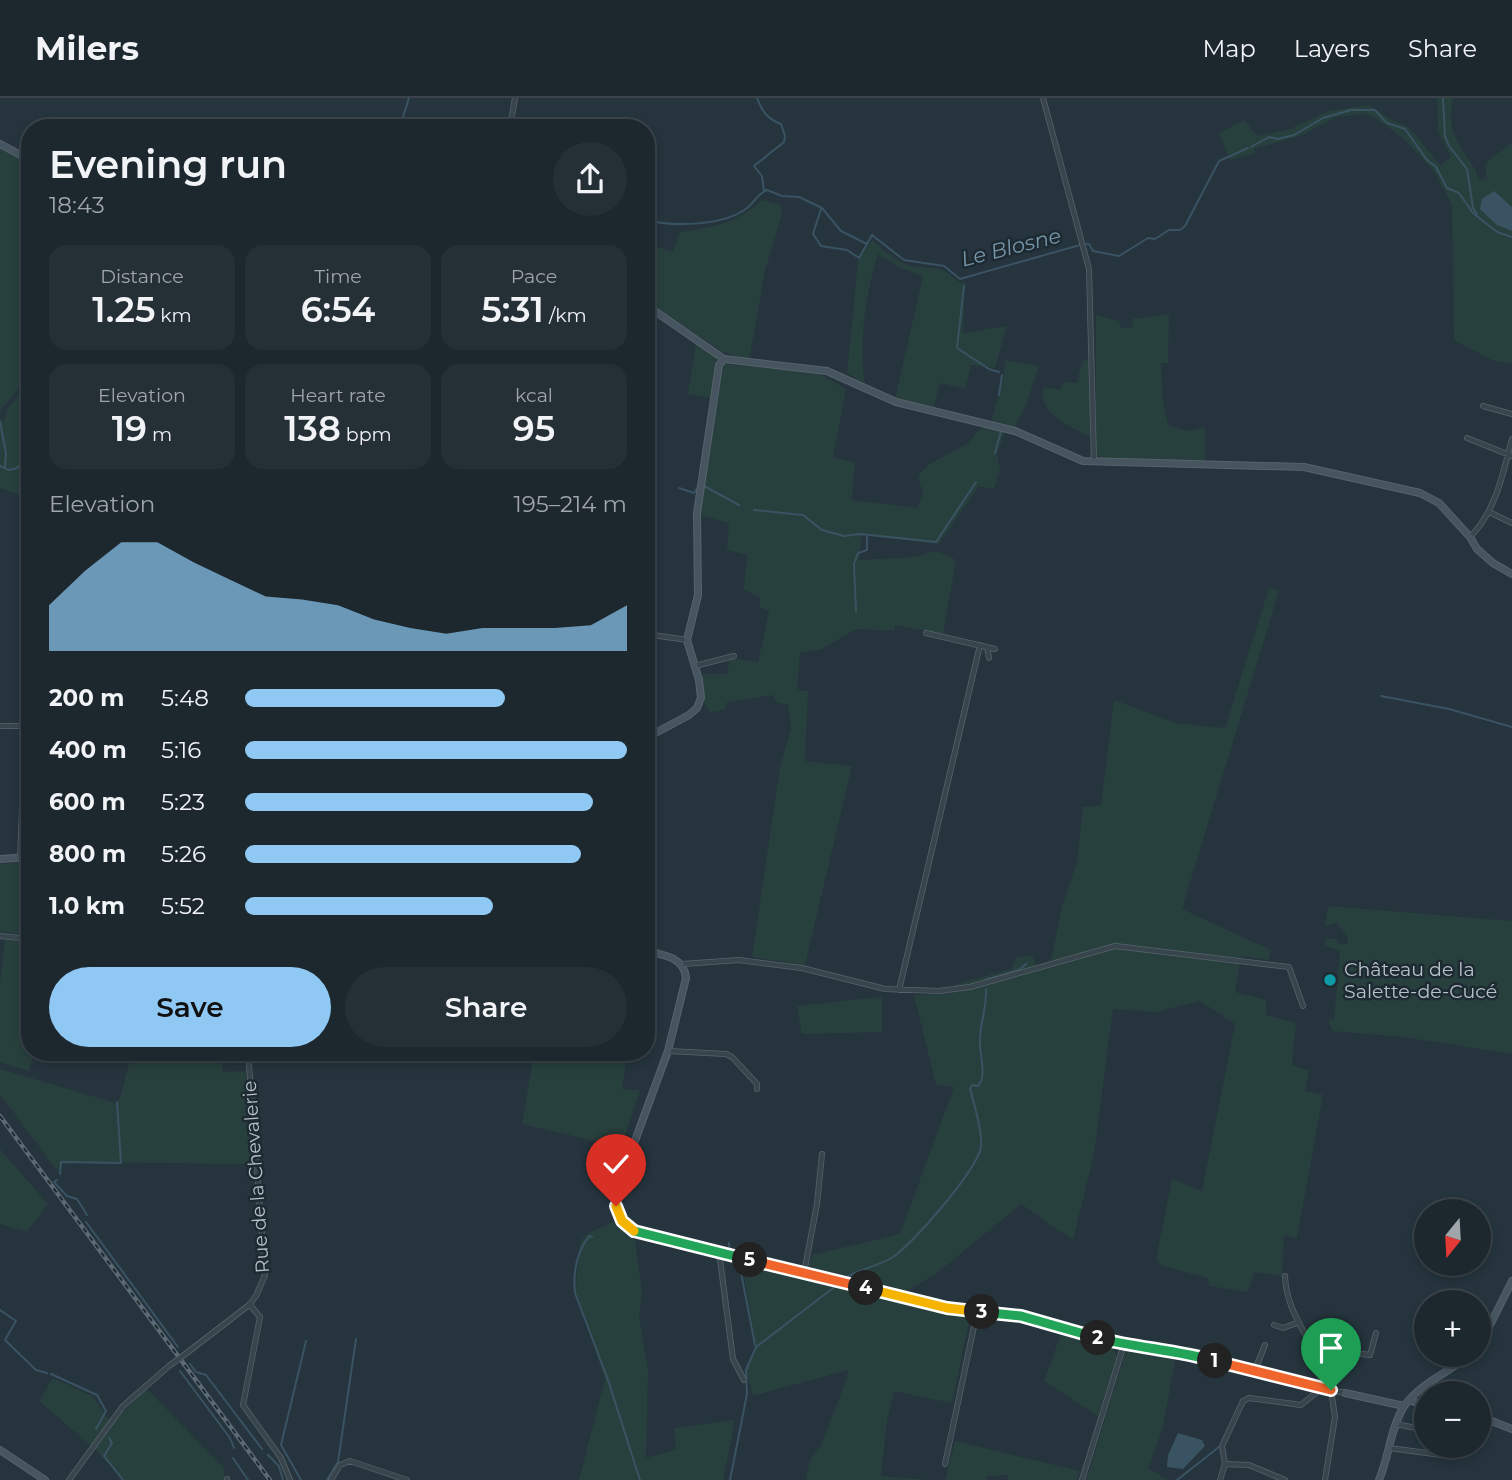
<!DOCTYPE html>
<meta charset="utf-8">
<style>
:root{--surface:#1c272e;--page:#252f36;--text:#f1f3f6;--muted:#a0a5aa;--line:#3a444a;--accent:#8fc9f3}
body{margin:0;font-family:Montserrat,sans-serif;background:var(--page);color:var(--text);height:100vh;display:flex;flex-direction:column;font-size:26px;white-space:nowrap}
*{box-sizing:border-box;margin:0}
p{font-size:23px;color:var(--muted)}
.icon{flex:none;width:38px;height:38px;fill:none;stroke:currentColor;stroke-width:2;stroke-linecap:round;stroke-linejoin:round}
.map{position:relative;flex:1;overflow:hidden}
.details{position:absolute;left:21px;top:21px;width:634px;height:942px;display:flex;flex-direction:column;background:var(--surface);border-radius:28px;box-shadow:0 4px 10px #0003,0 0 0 2px var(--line)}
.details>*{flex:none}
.needle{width:46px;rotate:198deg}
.buttons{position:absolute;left:1414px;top:1101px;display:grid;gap:14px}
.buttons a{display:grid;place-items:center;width:77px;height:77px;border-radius:50%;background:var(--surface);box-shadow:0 4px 10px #0003,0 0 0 2px var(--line);font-size:35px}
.pin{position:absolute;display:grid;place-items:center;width:60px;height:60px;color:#fff;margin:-72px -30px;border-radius:50% 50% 50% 0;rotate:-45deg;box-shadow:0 0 7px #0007}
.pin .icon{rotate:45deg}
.km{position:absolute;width:35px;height:35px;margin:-18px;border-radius:50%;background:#222;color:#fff;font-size:19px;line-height:35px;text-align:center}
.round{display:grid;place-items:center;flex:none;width:74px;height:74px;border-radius:37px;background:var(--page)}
.head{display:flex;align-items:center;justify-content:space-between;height:119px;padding:0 28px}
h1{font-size:38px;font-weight:600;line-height:52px}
.metrics{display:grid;grid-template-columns:repeat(3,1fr);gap:10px;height:119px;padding:7px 28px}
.metrics div{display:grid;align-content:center;border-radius:18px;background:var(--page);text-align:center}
.metrics b{font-size:35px;font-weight:600}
.metrics small{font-size:19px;font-weight:400}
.metrics p{font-size:19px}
.chart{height:196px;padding:14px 28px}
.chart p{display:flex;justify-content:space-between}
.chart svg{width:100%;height:126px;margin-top:7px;fill:var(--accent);opacity:.7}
.button{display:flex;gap:14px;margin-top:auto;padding:14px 28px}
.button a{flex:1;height:80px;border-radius:42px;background:var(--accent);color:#111;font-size:28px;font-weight:600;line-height:80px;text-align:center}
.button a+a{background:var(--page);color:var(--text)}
ul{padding:0 28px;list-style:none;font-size:23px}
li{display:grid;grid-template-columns:112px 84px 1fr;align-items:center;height:52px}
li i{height:18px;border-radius:9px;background:var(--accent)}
header{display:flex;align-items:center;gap:42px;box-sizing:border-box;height:98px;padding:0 35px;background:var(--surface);border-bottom:2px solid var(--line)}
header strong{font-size:33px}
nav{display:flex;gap:38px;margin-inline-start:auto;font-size:24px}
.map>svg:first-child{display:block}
</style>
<header>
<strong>Milers</strong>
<nav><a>Map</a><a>Layers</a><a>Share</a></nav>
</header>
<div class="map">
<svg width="1512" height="1382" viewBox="0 0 1512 1382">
<rect width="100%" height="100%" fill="#25343d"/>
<path fill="#28403d" d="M1437 0H1453C1446 36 1459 44 1476 73L1477 80 1481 82 1486 80V65L1512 44V266L1492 262 1454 242 1452 107 1434 73 1404 41 1377 21 1365 16 1337 19 1302 37 1254 51 1255 55 1230 62 1219 35 1244 22 1258 38 1290 31 1329 13 1369 7 1393 23 1409 29 1440 67 1451 59 1438 33Z
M0 50 30 65V270L17 292 0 313Z
M762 102 781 107 782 115 765 173 749 263 721 253 646 203V147L673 153 680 134C711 130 739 124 762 102Z
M872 142C882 150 897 164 909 167 932 173 940 163 959 185L965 184 963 235 1007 228 995 270 971 267 965 291 940 285 934 309 895 301 923 178 901 170 878 156C866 196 858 244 865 286L847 275 858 163Z
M1169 216 1168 265H1161L1163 303 1168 327 1187 333 1205 329V364L1104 362 1096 356V217L1119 223 1121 230 1133 229 1132 221Z
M696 245 717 259 712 300 688 296Z
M1005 262 1039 268 1025 310 1014 330 993 324 992 320 1003 284Z
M1087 262 1090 265V339C1070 328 1037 316 1043 289L1061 292 1063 284 1077 285 1082 263Z
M726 266 818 275 846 291 833 359 855 365 852 402 917 410 923 397 918 378 928 367 968 345 983 328 1005 334 997 355 1000 372 994 391 979 388 939 446 862 437 859 462 915 459 935 453 956 462 943 536 895 527 894 533 856 531 820 552 800 554 797 593H808L805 663 852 668 805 867 752 859 780 669 791 630 788 606 778 605 772 597 726 605 725 612 710 614 705 607 702 576H727L730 560 758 564 769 513 759 509 761 500 744 491 747 457 727 452 729 425 699 417 722 267Z
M23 292 30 294V467L21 468 27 399 0 390V320L4 323 8 310Z
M1269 490 1279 493 1182 811 1271 852 1269 862 1241 858 1235 894 1266 902V917L1296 925 1292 968 1309 972 1305 993 1323 997 1297 1140 1284 1137 1282 1178 1255 1174 1248 1194 1209 1188 1208 1180 1162 1168 1156 1161 1172 1081 1202 1093 1235 926 1200 903 1156 914 1113 911 1094 1056 1073 1142 1021 1106 937 1175 902 1196 811 1174 808 1169 812 1157 900 1136 954 989 936 987 914 897 951 896 956 886 1012 871 1016 859 1032 858 1037 867 1051 863 1062 808 1077 764 1083 709 1101 708 1114 602 1176 625 1225 630Z
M30 764V837L0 834V766Z
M1328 808 1512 823V956L1403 939 1332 933 1328 921 1334 922 1340 852 1325 848V841H1336L1340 846H1347L1348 840 1337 825 1325 828Z
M5 842 30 845V954H34L29 973 0 964V886Z
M882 899V934L802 936 797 908Z
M132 954H221L223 974 246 973 251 1066 61 1064 60 1076 0 996V971L116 1005 120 1000Z
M534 954H627L622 991 640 992 621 1049 522 1026Z
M0 1051 48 1106 27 1134 0 1126Z
M613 1124 635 1142 642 1195 639 1217 648 1273 646 1360 676 1352 674 1330 735 1322 723 1382H579L605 1281 576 1194 577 1174 581 1142 590 1134Z
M742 1164 970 1219 952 1305 894 1293 887 1323 881 1378 930 1382H806L810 1361 820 1349 847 1280 848 1272 753 1298 746 1272 756 1249Z
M1062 1233 1112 1247 1117 1259 1098 1318 1044 1283Z
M1130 1253 1176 1256 1163 1330 1148 1370 1168 1382H1086L1125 1256Z
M53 1280 92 1298 112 1325 146 1290 224 1370V1382H123L95 1351 39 1303Z
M955 1343 1080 1373 1077 1382H1008V1377L987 1378V1382H945Z"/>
<path fill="#3a5363" d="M1494 93 1512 109V133L1497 127 1480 111 1482 101Z
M1178 1335 1202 1342 1205 1348 1183 1371 1167 1369 1168 1357Z"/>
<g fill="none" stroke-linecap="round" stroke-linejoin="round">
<path stroke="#3a5363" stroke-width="2" d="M757 0C762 13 767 21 781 26L785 38 784 44 754 68 762 78 764 93
M1443 0 1445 38 1449 48 1467 71 1473 110 1477 116
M403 19 409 0
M402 24 403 30
M1251 49 1269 39 1278 41 1294 37 1323 20 1351 12H1375L1387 25 1405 31 1427 62 1436 69 1447 90 1459 95 1473 115 1497 134 1512 139
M821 111 813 136 821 148 847 152 859 160 867 146
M646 122C673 129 724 128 747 110 755 104 757 96 767 92L782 98 799 99 822 110 841 133 867 146 872 137 904 162 944 168 960 181 1080 147
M1086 146H1089L1093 153 1119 158 1148 140 1155 141 1169 132H1180L1185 128 1219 63 1248 50
M964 188 957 250 989 271 999 274
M999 297 1002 277
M0 324 6 355 5 370
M995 355 1001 333
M0 368 9 372 17 370 30 357
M704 388 739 407
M679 390 694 395 698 389
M754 412 803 417 822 432 844 438 860 436 936 444 976 384
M856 513 854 466 858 455 867 452V439
M1381 598 1449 611 1512 629
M985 882 1019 872 1026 866
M60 1076 61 1064 121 1065 117 1004
M57 1082 54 1084 67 1098 77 1101 87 1117
M86 1124 178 1249
M592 1139 589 1138C576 1155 573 1175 575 1195L608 1282 640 1382
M729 1145 730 1153
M729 1160 739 1164 755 1247
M843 1181C858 1171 877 1169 893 1159 913 1146 977 1072 981 1049 983 1035 974 1005 970 991L972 987 978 988C987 978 980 959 980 945 979 927 987 911 986 891
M0 1212 16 1223 5 1242 36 1272 47 1275
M190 1266 196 1274 206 1277 262 1351
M180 1273 230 1340 234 1350
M51 1276 97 1297 106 1313 96 1331
M109 1340 112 1345 104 1358 123 1382
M268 1357 279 1368 283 1382
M233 1360 248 1382
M301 1382 281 1347 306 1243
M327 1382 338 1364 356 1241
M730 1382 747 1296 746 1272 756 1249 837 1187
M1177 1382 1219 1349"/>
<defs>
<path id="street" d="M1043 0 1089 171 1094 364
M510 30 515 0
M1483 308 1512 316
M1467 340 1512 358
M1489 414 1512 425
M1470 439C1496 413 1503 375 1512 341
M926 535 995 551
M646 536 687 542
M987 549 989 560
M695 568 734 558
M0 628H25
M20 760 30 527
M0 838 30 841
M682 866 739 862 802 870 885 891 939 893 970 889 1115 848 1289 869 1303 908
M899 892 980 547
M668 953 726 956 732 959 757 986V991
M719 1154 733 1261 744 1282
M804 1175 817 1106 822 1056
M1285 1178C1286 1209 1303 1230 1316 1257 1321 1266 1321 1280 1322 1290
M250 1207 260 1219 243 1307 281 1360 290 1382
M1274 1227 1283 1230 1297 1225
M188 1254 249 1207 256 1198 265 1177 248 954
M1315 1255 1331 1252 1370 1257 1376 1235
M1254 1274 1265 1247
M1287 1283 1345 1295
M1396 1326 1426 1332
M1389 1350 1449 1358 1455 1356
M945 1366 977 1214
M1225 1366 1249 1367 1285 1382
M69 1382 123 1308 169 1268
M227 1382V1381
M331 1382 340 1367 350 1363 407 1382
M1082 1382 1124 1246
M1220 1382 1225 1366 1222 1348 1243 1303 1249 1300 1301 1307 1322 1290
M1325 1382 1335 1319 1331 1292"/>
<path id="secondary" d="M0 46 30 62
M646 207 724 261
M646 640 689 617 697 610 701 600 699 582 687 542 698 497 697 415 719 267 724 261 827 273 896 304 1015 333 1083 363 1304 369 1420 395 1439 405 1470 439 1477 451 1493 465 1512 476
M0 761 30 759
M646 853C664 857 684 859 686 880L668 953 625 1070 617 1100 618 1117 633 1132 935 1208 1021 1218 1104 1241 1181 1253 1287 1283
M1479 1249 1512 1183
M1345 1295 1404 1308
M1409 1302 1426 1308
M1479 1318 1512 1331
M0 1352 45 1382
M1379 1382C1389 1359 1390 1332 1403 1310 1418 1286 1450 1274 1471 1256"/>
</defs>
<use href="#street" stroke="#57636b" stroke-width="6"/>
<use href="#secondary" stroke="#57636b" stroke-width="8"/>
<use href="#street" stroke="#39454d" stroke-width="4.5"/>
<use href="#secondary" stroke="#475560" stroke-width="6"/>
<defs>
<path id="rail" d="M0 1018 270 1382"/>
</defs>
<use href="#rail" stroke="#5b6a74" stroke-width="4.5"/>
<use href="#rail" stroke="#1e2a32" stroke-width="2" stroke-dasharray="5" stroke-linecap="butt"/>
<defs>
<path id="street-bridge" d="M169 1268 188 1254"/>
</defs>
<use href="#street-bridge" stroke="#57636b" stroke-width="6" stroke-linecap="butt"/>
<use href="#street-bridge" stroke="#39454d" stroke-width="4.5"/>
</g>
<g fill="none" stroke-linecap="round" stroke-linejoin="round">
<defs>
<path id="split-1" d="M1215 1263 1331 1292"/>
<path id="split-2" d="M1098 1240C1137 1250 1177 1252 1215 1263"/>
<path id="split-3" d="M982 1214 1021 1218 1098 1240"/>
<path id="split-4" d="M866 1190 947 1210 982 1214"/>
<path id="split-5" d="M750 1162 866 1190"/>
<path id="split-6" d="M634 1133 750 1162"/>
<path id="split-7" d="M616 1108 622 1123 634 1133"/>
</defs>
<use href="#split-1" stroke="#fff" stroke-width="14"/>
<use href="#split-2" stroke="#fff" stroke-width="14"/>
<use href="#split-3" stroke="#fff" stroke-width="14"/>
<use href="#split-4" stroke="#fff" stroke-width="14"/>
<use href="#split-5" stroke="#fff" stroke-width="14"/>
<use href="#split-6" stroke="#fff" stroke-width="14"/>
<use href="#split-7" stroke="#fff" stroke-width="14"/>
<use href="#split-1" stroke="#f0652b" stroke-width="9"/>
<use href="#split-2" stroke="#22a559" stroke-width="9"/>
<use href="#split-3" stroke="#22a559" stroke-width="9"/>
<use href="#split-4" stroke="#f5b400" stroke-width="9"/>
<use href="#split-5" stroke="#f0652b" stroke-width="9"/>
<use href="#split-6" stroke="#22a559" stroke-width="9"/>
<use href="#split-7" stroke="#f5b400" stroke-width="9"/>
</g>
<circle fill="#0f9aa8" stroke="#1e2a32" stroke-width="2.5" cx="1330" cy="882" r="7"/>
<g text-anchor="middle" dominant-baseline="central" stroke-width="5" stroke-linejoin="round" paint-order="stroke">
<g font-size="19" fill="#b5c0c8" stroke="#1e2a32" text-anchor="start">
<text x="1344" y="871">Château de la<tspan x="1344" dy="22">Salette-de-Cucé</tspan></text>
</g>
<g font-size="19" fill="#b5c0c8" stroke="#1e2a32">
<text transform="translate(256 1079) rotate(-94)">Rue de la Chevalerie</text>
</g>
<g font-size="21" font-style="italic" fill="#7796aa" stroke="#1e2a32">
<text transform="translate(1011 149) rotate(-14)">Le Blosne</text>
</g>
</g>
</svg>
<div class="buttons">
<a><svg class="needle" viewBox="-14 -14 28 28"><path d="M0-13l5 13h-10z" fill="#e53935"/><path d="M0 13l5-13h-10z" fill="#a0a5aa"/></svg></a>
<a>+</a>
<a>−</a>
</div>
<div class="pin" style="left:1331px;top:1292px;background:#1e9e55"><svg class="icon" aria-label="arrive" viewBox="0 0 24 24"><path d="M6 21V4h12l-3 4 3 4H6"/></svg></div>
<div class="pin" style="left:616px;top:1108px;background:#d93025"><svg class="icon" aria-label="check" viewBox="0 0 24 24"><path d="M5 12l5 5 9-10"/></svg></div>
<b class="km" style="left:1215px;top:1263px">1</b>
<b class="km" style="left:1098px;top:1240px">2</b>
<b class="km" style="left:982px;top:1214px">3</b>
<b class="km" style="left:866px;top:1190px">4</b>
<b class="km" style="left:750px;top:1162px">5</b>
<section class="details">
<div class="head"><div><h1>Evening run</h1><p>18:43</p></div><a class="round"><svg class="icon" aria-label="share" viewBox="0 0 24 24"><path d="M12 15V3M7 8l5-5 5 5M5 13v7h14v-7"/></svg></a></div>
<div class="metrics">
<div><p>Distance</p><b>1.25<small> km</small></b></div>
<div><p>Time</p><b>6:54</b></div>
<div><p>Pace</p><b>5:31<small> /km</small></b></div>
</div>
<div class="metrics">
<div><p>Elevation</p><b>19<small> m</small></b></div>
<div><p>Heart rate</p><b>138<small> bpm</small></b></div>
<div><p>kcal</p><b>95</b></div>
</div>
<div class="chart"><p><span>Elevation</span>195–214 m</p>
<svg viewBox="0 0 160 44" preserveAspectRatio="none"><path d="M0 44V28L10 16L20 6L30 6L40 13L50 19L60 25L70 26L80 28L90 33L100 36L110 38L120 36L130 36L140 36L150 35L160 28V44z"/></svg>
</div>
<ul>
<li><b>200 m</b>5:48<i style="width:68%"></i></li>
<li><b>400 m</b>5:16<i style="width:100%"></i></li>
<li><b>600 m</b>5:23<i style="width:91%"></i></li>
<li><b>800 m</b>5:26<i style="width:88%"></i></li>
<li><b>1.0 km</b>5:52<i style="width:65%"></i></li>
</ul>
<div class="button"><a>Save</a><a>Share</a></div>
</section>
</div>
